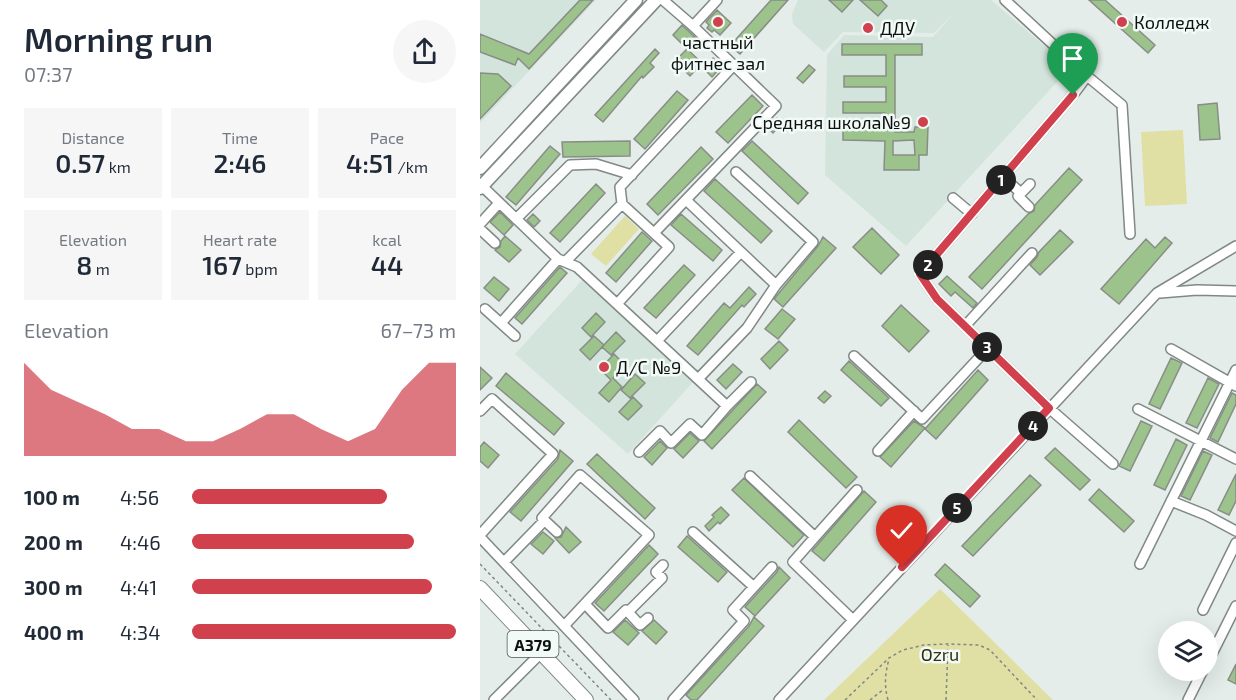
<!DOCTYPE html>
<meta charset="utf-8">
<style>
:root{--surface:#fff;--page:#f6f6f7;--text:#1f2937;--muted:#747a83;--accent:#d0404d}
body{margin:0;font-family:"Exo 2",sans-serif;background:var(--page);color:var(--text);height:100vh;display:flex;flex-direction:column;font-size:22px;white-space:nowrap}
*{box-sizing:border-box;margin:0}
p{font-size:20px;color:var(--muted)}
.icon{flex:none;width:33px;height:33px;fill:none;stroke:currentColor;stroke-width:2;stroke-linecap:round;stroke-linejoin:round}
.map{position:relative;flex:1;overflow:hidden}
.side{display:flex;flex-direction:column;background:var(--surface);width:480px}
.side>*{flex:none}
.tools{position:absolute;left:678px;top:621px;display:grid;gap:12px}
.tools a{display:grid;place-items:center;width:60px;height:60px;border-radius:50%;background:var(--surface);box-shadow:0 6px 24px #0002;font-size:30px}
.pin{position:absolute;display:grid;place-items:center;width:51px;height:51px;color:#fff;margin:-62px -26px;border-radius:50% 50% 50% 0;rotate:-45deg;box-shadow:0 0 6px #0007}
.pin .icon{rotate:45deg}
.km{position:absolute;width:30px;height:30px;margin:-15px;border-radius:50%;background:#222;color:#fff;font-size:16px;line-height:30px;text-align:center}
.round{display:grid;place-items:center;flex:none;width:63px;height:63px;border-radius:32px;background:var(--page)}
.overview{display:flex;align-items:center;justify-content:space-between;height:102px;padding:0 24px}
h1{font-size:33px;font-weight:600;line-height:45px}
.metrics{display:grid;grid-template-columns:repeat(3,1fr);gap:9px;height:102px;padding:6px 24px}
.metrics div{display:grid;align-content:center;border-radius:0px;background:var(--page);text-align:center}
.metrics b{font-size:26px;font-weight:600}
.metrics small{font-size:16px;font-weight:400}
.metrics p{font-size:16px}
.chart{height:168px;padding:12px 24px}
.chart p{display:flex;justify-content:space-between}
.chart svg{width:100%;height:108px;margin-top:6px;fill:var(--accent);opacity:.7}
ul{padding:0 24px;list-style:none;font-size:20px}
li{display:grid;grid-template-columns:96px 72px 1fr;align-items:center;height:45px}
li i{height:15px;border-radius:8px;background:var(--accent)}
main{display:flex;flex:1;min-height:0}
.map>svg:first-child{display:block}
</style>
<main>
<section class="side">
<div class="overview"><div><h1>Morning run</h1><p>07:37</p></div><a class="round"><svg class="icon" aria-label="share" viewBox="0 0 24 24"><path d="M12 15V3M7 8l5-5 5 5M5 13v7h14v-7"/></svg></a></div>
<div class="metrics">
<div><p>Distance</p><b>0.57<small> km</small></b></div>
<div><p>Time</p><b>2:46</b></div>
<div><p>Pace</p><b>4:51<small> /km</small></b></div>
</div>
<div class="metrics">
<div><p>Elevation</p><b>8<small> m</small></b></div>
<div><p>Heart rate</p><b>167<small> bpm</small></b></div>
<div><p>kcal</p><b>44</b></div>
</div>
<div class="chart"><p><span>Elevation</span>67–73 m</p>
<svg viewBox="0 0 160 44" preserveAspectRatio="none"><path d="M0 44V6L10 17L20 22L30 27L40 33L50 33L60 38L70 38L80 33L90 27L100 27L110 33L120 38L130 33L140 17L150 6L160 6V44z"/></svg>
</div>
<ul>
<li><b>100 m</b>4:56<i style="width:74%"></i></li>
<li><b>200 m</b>4:46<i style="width:84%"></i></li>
<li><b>300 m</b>4:41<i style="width:91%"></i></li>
<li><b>400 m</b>4:34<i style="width:100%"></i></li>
</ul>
</section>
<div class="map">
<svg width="756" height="700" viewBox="0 0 756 700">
<rect width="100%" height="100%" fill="#e4ede9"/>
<path fill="#d3e4dc" d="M0 0H116L0 123Z
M318 0H511L590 68 426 246 345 175 347 55 364 35 453 37 475 12 454 33 363 32 344 52 313 24 312 14Z
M103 279 214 381 148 454 35 354Z"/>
<path fill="#e0e0a5" d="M703 130 707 204 665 206 661 132Z
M145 216 159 229 126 266 111 254Z
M460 589 573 700H344Z"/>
<path fill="#9bc38b" stroke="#898d87" stroke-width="1.5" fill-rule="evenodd" d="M100 0H113L49 69 38 58 35 65 0 52V34L49 54Z
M291 0H308L260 54 250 46Z
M349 0H373L362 12Z
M380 0H401L407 6 398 16Z
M609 0H625L675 45 668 53Z
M237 10 251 23 240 35 234 30 232 32 227 28 229 25 226 22Z
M202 25 218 40 208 50 193 35Z
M362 44H442V55H415V132H434L435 127H448L447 155H439V170H404L405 141 363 140V129L405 130V113H363V102H406V87H364V76H406V55H362ZM434 140 435 155H413V141Z
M175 49 179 53 170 63 174 67 163 78 162 76 123 122 115 115Z
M207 49 222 63 210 76 195 61Z
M233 58 242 66 232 77 224 69Z
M329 65 335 70 323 83 317 78Z
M0 73 18 74 31 86 0 119Z
M197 91 208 100 165 149 154 139Z
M272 95 283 106 248 143 236 132Z
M737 103 740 139 720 140 718 105Z
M297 118 302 123 293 133 288 128Z
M150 141V156L83 157 82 142Z
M272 141 328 193 318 204 262 151Z
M70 146 80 154 36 205 26 197Z
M221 147 233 159 178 215 167 204Z
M589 168 602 180 502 289 489 277 548 214 554 211 555 205Z
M235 179 292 231 281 243 224 191Z
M116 184 125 193 80 242 70 233Z
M20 212 33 225 24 235 10 222Z
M53 214 60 221 54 227 47 220Z
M201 214 242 250 233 261 191 225Z
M392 228 419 255 401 274 373 247Z
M580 230 593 242 560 275 550 265 557 257 559 252Z
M162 232 172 241 136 282 126 273Z
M25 236 41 250 29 262 15 250 20 247 21 241Z
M343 237 356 248 303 307 294 299 338 246Z
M685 237 692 243 639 304 621 289 666 239 675 248Z
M204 265 215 275 176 318 164 308Z
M80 267 87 273 42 324 35 318Z
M467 276 497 303 493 308 475 292 471 296 459 284Z
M14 277 29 289 19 301 4 288Z
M269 287 276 294 264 307 262 305 218 355 207 346 244 303 250 308Z
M421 305 449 331 429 352 402 326Z
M302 309 315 319 298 339 285 329Z
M116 313 125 322 111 337 102 328Z
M136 332 145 341 131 355 122 347Z
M114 336 124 345 110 360 100 350Z
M299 341 308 350 290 369 281 359Z
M134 354 145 365 133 378 142 387 129 402 119 393 131 380 120 369Z
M691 358 702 363 680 409 669 404Z
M369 361 409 398 401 406 361 370Z
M253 364 262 372 246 389 237 380Z
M0 367 12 378 0 390Z
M498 370 508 380 456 439 445 429Z
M26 373 84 423 74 435 16 386Z
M155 374 165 383 150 398 141 390Z
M728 378 739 384 717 428 706 423Z
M277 384 286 392 232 449 224 441Z
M345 391 351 396 344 403 338 398Z
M752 393 756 395V404L738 442 730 438Z
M153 397 162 406 148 420 139 412Z
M319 420 377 477 366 488 308 432Z
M434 421 445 428 411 467 400 457Z
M661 421 672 426 650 471 639 466Z
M210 433 219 441 203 458 194 449Z
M696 439 707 445 685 490 674 485Z
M180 441 187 448 172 465 164 457Z
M4 442 19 455 8 468 0 461V447Z
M575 448 610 480 600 490 565 458Z
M80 450 93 461 41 521 30 512 78 459Z
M723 451 732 455 710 500 701 496Z
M117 454 175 508 165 519 107 464Z
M756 474V501L749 515 738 510Z
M550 475 561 485 493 556 482 546Z
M264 478 324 535 313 547 252 490Z
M619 489 654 521 644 532 609 500Z
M384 491 396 502 344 561 332 551Z
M241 507 249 515 240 524 238 522 229 531 225 526 234 517 232 515Z
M86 527 101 542 89 553 75 538 81 537Z
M63 532 74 541 63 554 51 544Z
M207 536 247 572 238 582 198 547Z
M169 545 178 554 124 611 115 603Z
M465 564 500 596 490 607 455 575Z
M299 567 310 578 275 616 265 607 297 572Z
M274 617 284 626 217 700H211L206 695 269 626Z
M145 620 159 633 148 645 133 632Z
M174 620 187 632 176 644 162 631Z
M756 664V684L748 680Z"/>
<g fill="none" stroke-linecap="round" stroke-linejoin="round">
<defs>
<path id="minor" d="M183 0 213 26 237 0
M525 0 607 76 642 105 650 234
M607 76 593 95 440 274 457 299 569 408 633 464
M523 177 541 193 550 184
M2 186 78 259 21 323
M541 193 538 196 549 207
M473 198 492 214
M206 200 296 285
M142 204 140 187 254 65
M36 219 90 165 116 164 152 175
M0 224 19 203
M0 229 15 243
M174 233 296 106 213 26
M78 259 97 267 247 406 271 382
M85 262 142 204 189 247 137 304
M680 293 717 290 756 291
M5 309 35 336
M485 326 552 253
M177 341 261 252
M691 349 756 386
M374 356 442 419 508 348
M218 379 267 328 296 285 333 242 256 172
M658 409 756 459
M0 411 12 399 73 454 0 535
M398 451 434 411
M159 452 180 431 191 443 210 424 222 435 247 406
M270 476 335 537 377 490
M691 501 726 515 756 531
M77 532 62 518 100 475 169 535 84 626
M213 532 274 587
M0 537 154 700
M335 537 313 562 373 620
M24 562 64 521
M660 564 756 370
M105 604 128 628 146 610 148 612
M723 610 756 543
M168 618 160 625 148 612 182 578 176 572 183 565
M728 662 756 606
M14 700 61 653
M193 700 264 621 253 610 292 567
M299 700 677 293 756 246
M708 700 723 670"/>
<path id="major" d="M0 168 156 0
M0 188 176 0"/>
<path id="highway" d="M0 588 106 700"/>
</defs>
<use href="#minor" stroke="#818985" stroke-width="12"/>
<use href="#major" stroke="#818985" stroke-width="15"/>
<use href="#highway" stroke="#818985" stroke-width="16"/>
<path stroke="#818884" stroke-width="1.5" stroke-dasharray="3 3" stroke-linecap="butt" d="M0 564 131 700
M365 700 409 658 423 650 444 645 468 644 499 645 510 650 557 700
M390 700 404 689
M408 700C404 685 405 674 409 659
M466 700 468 645"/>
<use href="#minor" stroke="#fff" stroke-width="9"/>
<use href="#major" stroke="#fff" stroke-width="12"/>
<use href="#highway" stroke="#fff" stroke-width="14"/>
</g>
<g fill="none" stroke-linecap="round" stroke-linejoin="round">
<defs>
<path id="route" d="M422 567 569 408 457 299 440 274 593 95"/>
</defs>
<use href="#route" stroke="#fff" stroke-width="12"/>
<use href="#route" stroke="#d0404d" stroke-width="8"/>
</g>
<g fill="#d0404d" stroke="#f1faf6" stroke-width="2">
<circle cx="238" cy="22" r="6"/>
<circle cx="642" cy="22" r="6"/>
<circle cx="388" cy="28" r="6"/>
<circle cx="443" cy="122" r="6"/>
<circle cx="124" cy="367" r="6"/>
</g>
<g text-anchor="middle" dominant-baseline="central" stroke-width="5" stroke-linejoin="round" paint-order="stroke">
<rect fill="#f1faf6" stroke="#515654" stroke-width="1.5" x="27.5" y="631" width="51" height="26" rx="4.5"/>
<g font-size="16" font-weight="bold" fill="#0d100e">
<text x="53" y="644">A379</text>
</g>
<g font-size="18" fill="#0d100e" stroke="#f1faf6" text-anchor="start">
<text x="654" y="22">Колледж</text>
<text x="400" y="28">ДДУ</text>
<text x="238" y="42" text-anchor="middle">частный<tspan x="238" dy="21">фитнес зал</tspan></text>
<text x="431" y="122" text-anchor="end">Средняя школа№9</text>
<text x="136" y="367">Д/С №9</text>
</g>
<g font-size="18" fill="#313011" stroke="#f1faf6">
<text x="460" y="654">Ozru</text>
</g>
</g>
</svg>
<div class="tools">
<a><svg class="icon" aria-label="layers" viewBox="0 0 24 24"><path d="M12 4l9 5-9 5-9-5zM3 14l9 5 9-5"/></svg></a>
</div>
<div class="pin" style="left:593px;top:95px;background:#1e9e55"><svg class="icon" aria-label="arrive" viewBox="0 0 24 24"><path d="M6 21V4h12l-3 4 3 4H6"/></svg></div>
<div class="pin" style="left:422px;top:567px;background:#d93025"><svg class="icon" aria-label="check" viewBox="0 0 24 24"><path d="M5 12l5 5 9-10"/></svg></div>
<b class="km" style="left:521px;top:180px">1</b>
<b class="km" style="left:448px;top:265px">2</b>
<b class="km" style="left:507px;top:347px">3</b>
<b class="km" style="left:553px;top:426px">4</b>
<b class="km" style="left:477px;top:508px">5</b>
</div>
</main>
